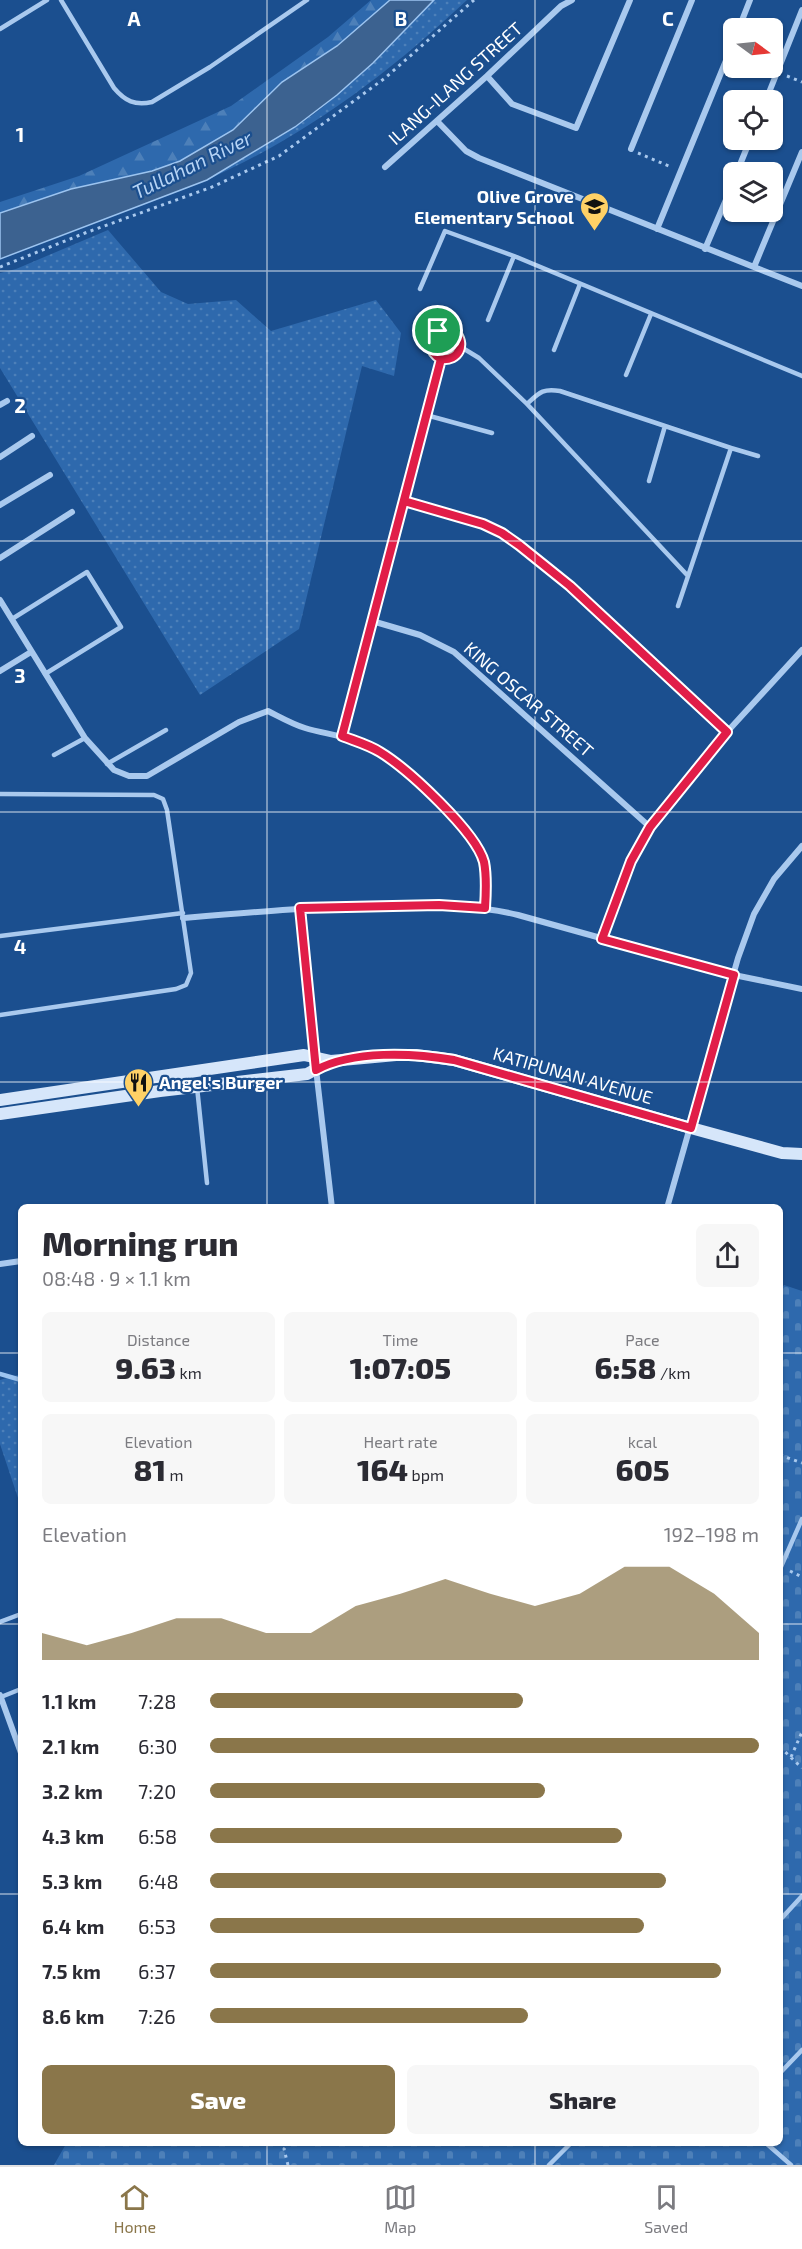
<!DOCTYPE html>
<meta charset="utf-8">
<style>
:root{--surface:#fff;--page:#f7f7f7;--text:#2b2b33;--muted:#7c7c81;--line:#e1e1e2;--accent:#8a764a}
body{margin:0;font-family:"Exo 2",sans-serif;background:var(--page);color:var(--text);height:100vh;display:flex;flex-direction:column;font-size:22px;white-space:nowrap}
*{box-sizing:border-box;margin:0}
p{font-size:20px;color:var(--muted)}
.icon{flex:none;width:33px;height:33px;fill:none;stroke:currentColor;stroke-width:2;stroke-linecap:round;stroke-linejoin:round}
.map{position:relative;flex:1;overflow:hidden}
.panel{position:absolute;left:18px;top:1204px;width:765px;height:942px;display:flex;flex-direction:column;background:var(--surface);border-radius:9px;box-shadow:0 2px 4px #0004}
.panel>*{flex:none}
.needle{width:39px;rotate:105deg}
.buttons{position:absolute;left:723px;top:18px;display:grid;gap:12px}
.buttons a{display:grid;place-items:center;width:60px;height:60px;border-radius:9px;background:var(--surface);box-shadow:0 2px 4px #0004;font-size:30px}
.pin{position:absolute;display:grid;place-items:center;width:51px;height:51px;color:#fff;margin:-26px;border:3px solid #fff;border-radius:50%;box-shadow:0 2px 6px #0007}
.round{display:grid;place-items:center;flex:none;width:63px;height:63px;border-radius:9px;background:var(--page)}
.head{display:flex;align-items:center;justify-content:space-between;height:102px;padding:0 24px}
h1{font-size:33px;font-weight:800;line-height:45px}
.metrics{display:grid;grid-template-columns:repeat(3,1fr);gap:9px;height:102px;padding:6px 24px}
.metrics div{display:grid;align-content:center;border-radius:9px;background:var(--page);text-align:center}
.metrics b{font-size:30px;font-weight:800}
.metrics small{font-size:16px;font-weight:400}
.metrics p{font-size:16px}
.chart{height:168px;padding:12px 24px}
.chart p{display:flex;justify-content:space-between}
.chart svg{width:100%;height:108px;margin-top:6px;fill:var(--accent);opacity:.7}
.action{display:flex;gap:12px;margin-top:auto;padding:12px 24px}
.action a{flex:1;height:69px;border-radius:9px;background:var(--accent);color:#fff;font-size:24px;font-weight:800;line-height:69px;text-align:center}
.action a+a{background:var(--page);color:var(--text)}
ul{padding:0 24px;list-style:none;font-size:20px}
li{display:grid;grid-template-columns:96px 72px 1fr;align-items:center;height:45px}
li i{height:15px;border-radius:8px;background:var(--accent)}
.dock{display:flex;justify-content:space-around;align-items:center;height:84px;border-top:2px solid var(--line);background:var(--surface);font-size:16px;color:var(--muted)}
.dock a{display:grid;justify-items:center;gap:3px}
.dock .selected{color:var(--accent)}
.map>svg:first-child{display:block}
</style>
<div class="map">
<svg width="802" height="2165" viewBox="0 0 802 2165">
<defs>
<pattern id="green-dots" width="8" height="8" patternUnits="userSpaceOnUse" patternTransform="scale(1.5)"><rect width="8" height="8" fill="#2e69ad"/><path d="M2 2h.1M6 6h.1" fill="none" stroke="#4d80b9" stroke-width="1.8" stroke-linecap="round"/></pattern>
<pattern id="forest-firs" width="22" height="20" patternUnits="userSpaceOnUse" patternTransform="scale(1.5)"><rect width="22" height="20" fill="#2e69ad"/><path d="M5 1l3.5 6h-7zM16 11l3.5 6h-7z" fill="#4d80b9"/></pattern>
<pattern id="cemetery-stones" width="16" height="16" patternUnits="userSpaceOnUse" patternTransform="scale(1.5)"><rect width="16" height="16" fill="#2e69ad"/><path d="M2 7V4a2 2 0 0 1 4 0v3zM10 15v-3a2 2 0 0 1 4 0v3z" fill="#4d80b9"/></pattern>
</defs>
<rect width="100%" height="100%" fill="#1b4f8f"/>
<path fill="url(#green-dots)" d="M434 0H467C386 76 308 134 207 180 236 162 266 146 294 128 348 93 388 43 434 0Z
M108 230 161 292 188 304 236 300 271 331 376 300 401 333 394 376 362 366 299 629 200 695 0 368V273L16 269Z
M21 1374V1507L0 1444V1380Z"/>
<path fill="url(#forest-firs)" d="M371 0H390L337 46 282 82 233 130 180 161 152 171 71 189 0 213V202L79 176 231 106 328 37Z"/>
<path fill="url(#cemetery-stones)" d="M784 1285 802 1291V2165H54L66 2144H780V1291Z"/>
<path fill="#3c6290" stroke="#9cc4f0" stroke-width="1.5" d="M390 0H434L373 63 337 95 295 127 207 180 0 259V213L71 189 152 171 180 161 233 130 282 82 337 46Z"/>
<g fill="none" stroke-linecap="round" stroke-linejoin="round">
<path stroke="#9cc4f0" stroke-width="4.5" d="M0 1374 21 1380"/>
<path stroke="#a9c9ee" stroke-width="3" stroke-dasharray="3 4.5" stroke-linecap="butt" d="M787 76 802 82
M638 153 671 167
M0 267 85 233 212 187 279 156 385 78 474 0
M780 1455 802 1463
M790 1571 802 1577
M780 1747 802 1768
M791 1757 802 1732
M288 2165 284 2149 288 2144"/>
<path stroke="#a9c9ee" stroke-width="4.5" d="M61 0 114 88C125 101 135 106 152 102L210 67 307 0
M0 29 47 0
M420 289 445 231 514 256 802 376
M488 320 514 256
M431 344a15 15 0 1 1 30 0a15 15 0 1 1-30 0Z
M461 347 479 358 527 404
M554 350 580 284
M626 375 651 314
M426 415 492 433
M731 448 758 456
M649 481 665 426
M678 606 731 448 560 391C542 388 539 393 527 404L688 576
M12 619 87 572 121 627 45 674
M54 755 85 738
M107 764 166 730
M0 794 154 795 163 799 167 810 191 973 186 985 176 989 0 1015
M0 936 183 913
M197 1087 207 1183
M780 1569 802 1519
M0 1622 21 1614
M1 1697 21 1689
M780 1920 802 1896
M780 2073 802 2050
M767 2144 791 2165
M549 2165 570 2144"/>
<path stroke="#a9c9ee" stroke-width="6" d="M739 28 750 0
M487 76 512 104 576 128 630 0
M766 100 802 10
M437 121 466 151 479 158 802 286
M631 149 692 0
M385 167 487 76 561 6 572 0
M737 172 750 140
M657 229 734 41
M705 249 734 181
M754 267 802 152
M0 405 7 401
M0 457 32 436
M404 501 483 524 502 533 519 545 570 586 727 732
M0 505 50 475
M0 558 72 512
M0 600 85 738 114 770 129 776H147L239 722 268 711C280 717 292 724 305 728 324 734 344 735 362 744 399 760 467 821 482 858 488 873 486 892 485 908
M372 621 420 635 454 652 650 827
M0 671 31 652
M342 736 438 370
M300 908 314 1056
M183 918C254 912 324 906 394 905 436 905 477 905 518 915L734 975 802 989
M602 939 631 861 650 827 727 732 802 650
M316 1069 332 1208
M667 1208 738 958 754 914 774 879 802 846
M0 1264 21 1261
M0 1695 21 1753"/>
<path stroke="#d6e6fa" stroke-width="12" d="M0 1100 304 1055 331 1061 396 1055H416L454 1060 691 1128 782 1153 802 1154
M0 1114 160 1091 307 1074 331 1061"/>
</g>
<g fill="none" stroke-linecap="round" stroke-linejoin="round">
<defs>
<path id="route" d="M438 331C428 340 429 352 441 359L342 736C355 741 369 745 380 752 408 769 476 832 484 862 487 877 486 893 485 908L439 905 300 908 316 1070C353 1050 413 1053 454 1060L691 1128 734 975 602 939 631 861 650 827 727 732 570 586 519 545 502 533 483 524 404 501 441 359C459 361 466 344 455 332L443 329 438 331"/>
</defs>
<use href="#route" stroke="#fff" stroke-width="12"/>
<use href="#route" stroke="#e11d48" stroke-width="8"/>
</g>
<path fill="none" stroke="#fff" stroke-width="1.5" stroke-opacity="0.55" d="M267 0V1208M535 0V1208M0 271H802M0 541H802M0 812H802M0 1082H802M0 1353H21M780 1353H802M0 1624H21M780 1624H802M0 1894H21M780 1894H802M267 2144V2165M535 2144V2165"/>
<defs>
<symbol id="school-pin" viewBox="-11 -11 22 30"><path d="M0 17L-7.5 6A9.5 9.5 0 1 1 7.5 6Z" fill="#ffd166" stroke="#1b4f8f"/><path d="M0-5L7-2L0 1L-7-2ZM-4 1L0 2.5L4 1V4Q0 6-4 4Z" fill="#111"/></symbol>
<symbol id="restaurant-pin" viewBox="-11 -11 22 30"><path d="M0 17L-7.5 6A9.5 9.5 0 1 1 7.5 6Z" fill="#ffd166" stroke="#1b4f8f"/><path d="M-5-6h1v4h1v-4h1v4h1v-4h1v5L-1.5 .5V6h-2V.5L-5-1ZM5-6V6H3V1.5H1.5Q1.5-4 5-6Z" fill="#111"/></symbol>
</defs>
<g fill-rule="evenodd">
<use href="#school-pin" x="578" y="190" width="33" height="45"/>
<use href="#restaurant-pin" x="122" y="1066" width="33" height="45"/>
</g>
<g text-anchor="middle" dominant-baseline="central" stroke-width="4.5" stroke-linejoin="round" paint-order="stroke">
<g font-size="18" fill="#fff" stroke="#1b4f8f">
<text transform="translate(455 83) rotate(-42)">ILANG-ILANG STREET</text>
<text transform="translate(529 699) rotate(41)">KING OSCAR STREET</text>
<text transform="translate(573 1075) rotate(16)">KATIPUNAN AVENUE</text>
</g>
<g font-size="18" font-weight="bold" fill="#fff" stroke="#1b4f8f" text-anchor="end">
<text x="574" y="196">Olive Grove<tspan x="574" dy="21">Elementary School</tspan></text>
<text x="159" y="1082" text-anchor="start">Angel's Burger</text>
</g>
<g font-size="20" font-style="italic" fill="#b5d3f5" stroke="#1b4f8f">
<text transform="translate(192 164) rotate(-26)">Tullahan River</text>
</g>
</g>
<g font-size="20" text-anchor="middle" font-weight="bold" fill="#fff" stroke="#1b4f8f" stroke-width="4.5" stroke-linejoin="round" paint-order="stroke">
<text x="134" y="26">A</text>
<text x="401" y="26">B</text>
<text x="668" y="26">C</text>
<text x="20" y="142">1</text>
<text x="20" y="413">2</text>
<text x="20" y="683">3</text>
<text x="20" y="954">4</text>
</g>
</svg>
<div class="buttons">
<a><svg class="needle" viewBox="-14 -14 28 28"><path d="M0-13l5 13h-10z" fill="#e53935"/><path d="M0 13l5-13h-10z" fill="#7c7c81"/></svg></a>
<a><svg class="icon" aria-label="locate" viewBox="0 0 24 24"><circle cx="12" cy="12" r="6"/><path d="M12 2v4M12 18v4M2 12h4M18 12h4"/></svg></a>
<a><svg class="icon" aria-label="layers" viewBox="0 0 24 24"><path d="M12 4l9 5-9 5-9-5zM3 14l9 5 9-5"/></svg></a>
</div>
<div class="pin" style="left:438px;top:331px;background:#1e9e55"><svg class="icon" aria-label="arrive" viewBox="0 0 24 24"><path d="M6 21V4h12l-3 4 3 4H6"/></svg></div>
<section class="panel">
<div class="head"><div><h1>Morning run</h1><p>08:48 · 9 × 1.1 km</p></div><a class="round"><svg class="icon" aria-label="share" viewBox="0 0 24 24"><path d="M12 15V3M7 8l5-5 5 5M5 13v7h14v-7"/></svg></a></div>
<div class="metrics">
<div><p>Distance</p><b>9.63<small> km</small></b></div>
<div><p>Time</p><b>1:07:05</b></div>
<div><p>Pace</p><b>6:58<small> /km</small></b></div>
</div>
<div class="metrics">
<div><p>Elevation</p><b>81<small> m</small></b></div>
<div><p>Heart rate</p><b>164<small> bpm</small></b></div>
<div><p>kcal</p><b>605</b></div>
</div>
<div class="chart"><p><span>Elevation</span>192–198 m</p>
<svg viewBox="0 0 160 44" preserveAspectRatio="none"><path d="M0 44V33L10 38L20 33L30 27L40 27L50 33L60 33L70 22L80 17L90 11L100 17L110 22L120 17L130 6L140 6L150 17L160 33V44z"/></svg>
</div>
<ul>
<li><b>1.1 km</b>7:28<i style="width:57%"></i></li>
<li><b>2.1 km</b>6:30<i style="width:100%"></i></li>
<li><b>3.2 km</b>7:20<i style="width:61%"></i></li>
<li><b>4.3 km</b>6:58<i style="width:75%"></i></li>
<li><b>5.3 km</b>6:48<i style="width:83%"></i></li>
<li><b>6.4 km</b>6:53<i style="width:79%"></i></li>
<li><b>7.5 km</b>6:37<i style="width:93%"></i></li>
<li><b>8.6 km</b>7:26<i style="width:58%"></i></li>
</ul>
<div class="action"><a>Save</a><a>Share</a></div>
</section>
</div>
<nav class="dock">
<a class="selected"><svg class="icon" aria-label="home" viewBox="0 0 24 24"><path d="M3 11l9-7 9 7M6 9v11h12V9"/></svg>Home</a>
<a><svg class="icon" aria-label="map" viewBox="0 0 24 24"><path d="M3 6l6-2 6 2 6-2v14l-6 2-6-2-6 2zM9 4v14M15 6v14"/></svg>Map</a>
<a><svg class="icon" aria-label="saved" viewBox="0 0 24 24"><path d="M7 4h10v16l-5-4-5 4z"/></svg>Saved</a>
</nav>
